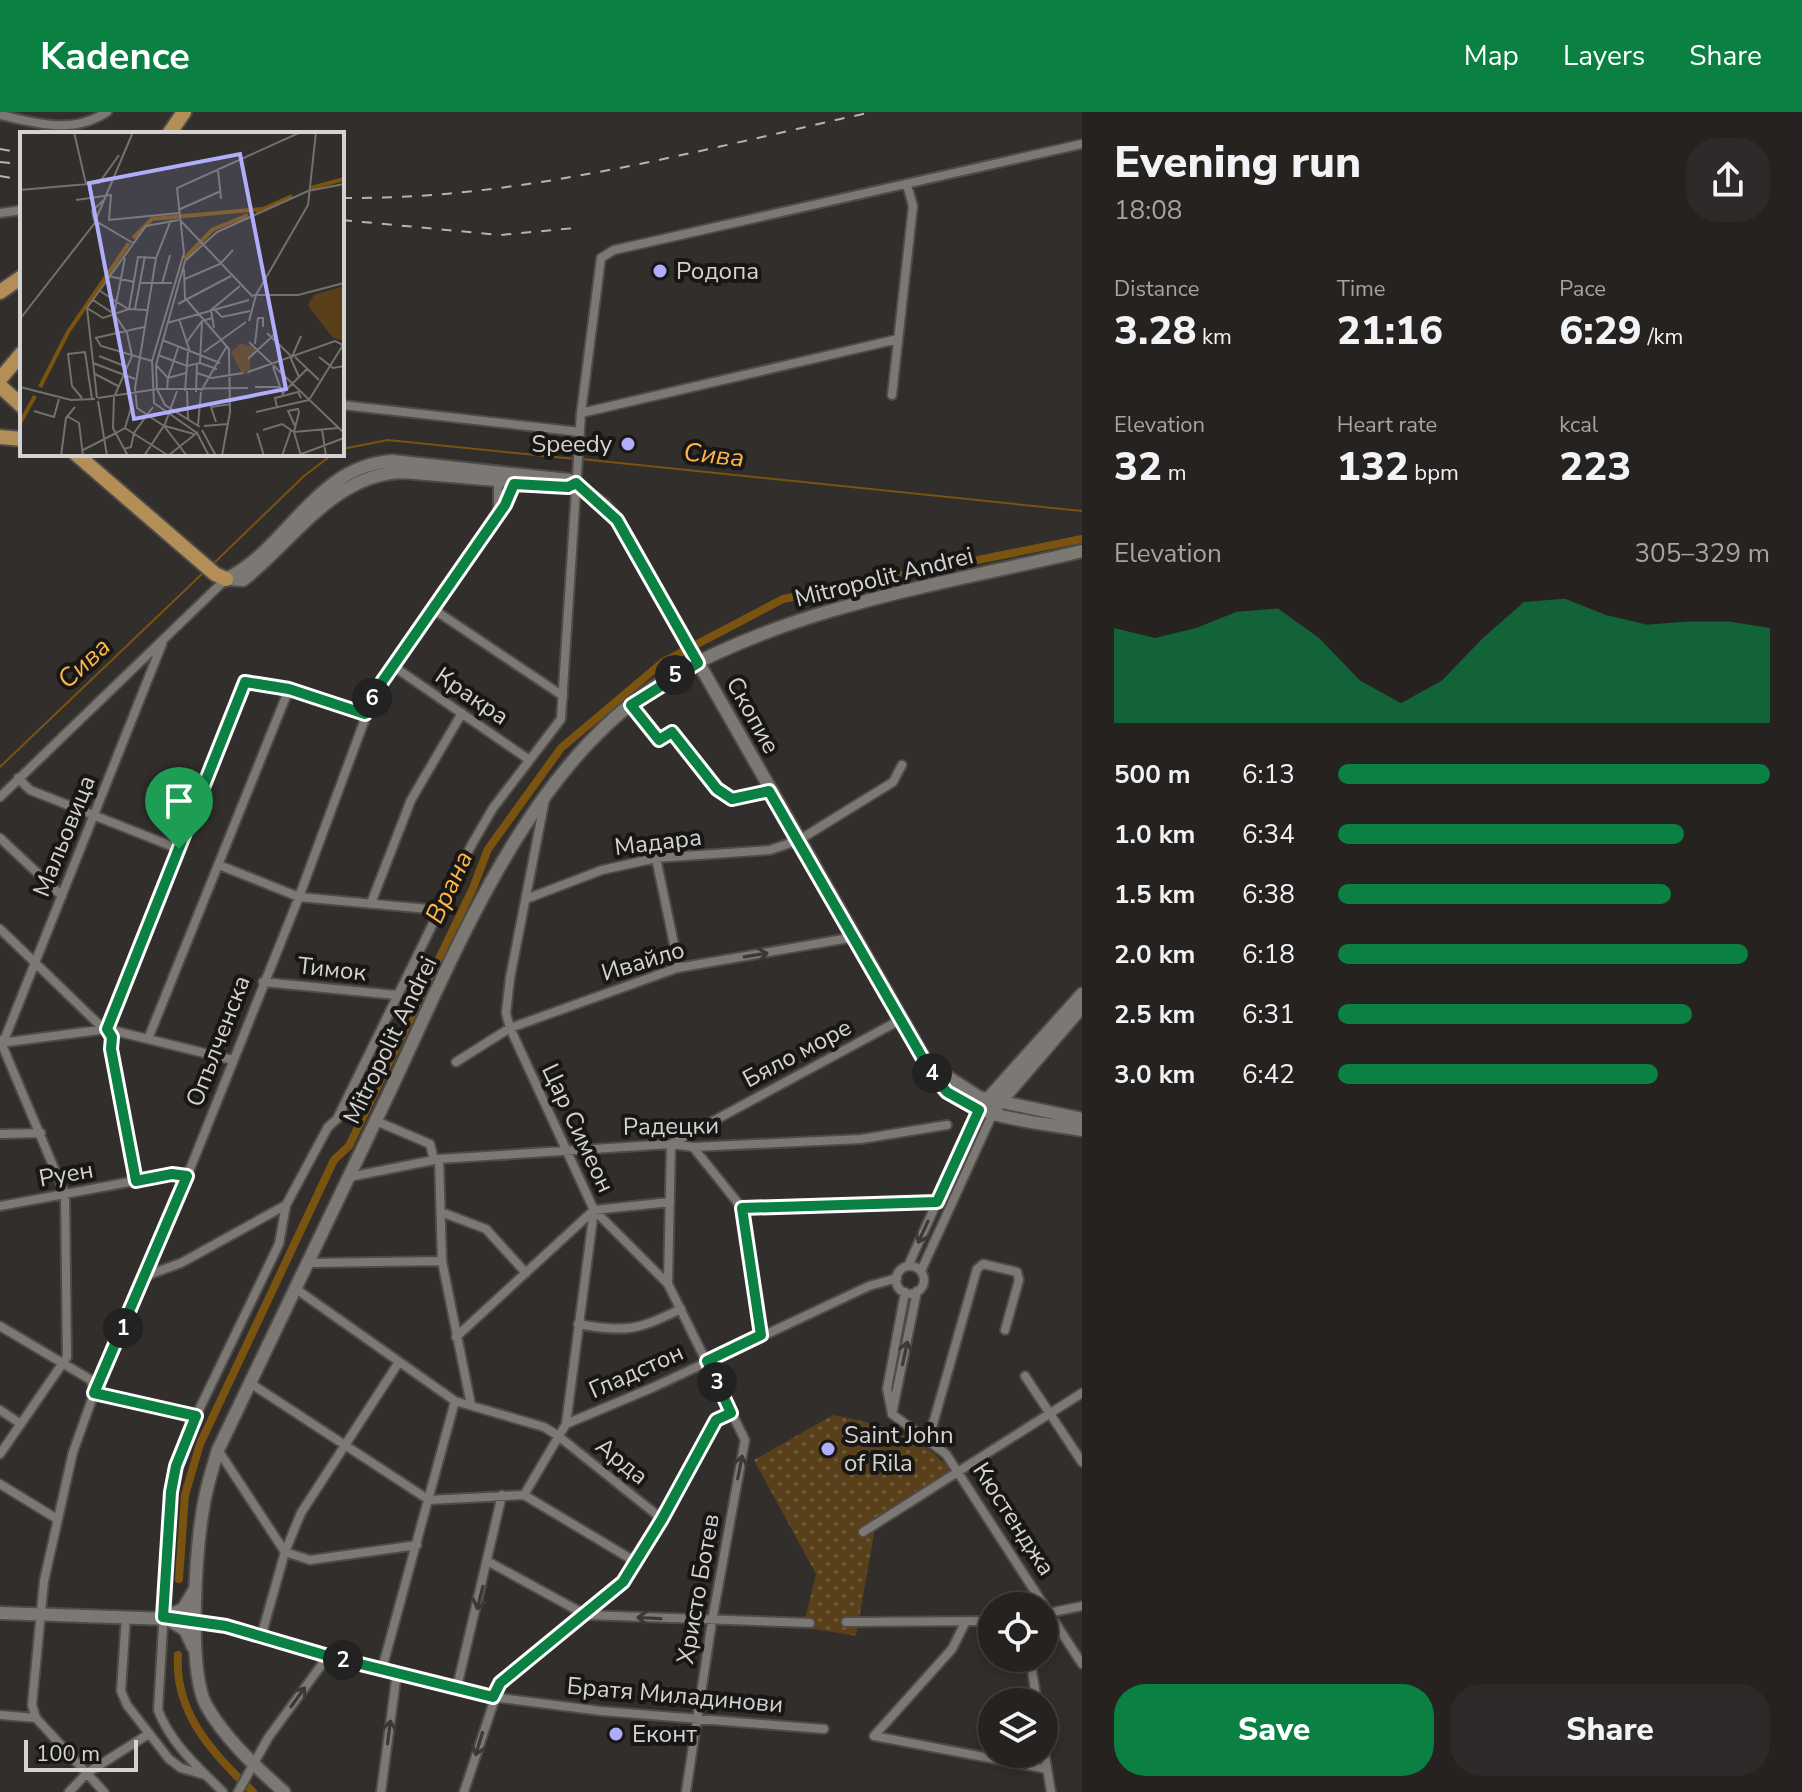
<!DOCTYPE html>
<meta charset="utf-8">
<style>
:root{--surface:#252220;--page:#2d2a29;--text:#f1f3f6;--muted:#a3a4a5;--line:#423f3e;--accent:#0b8043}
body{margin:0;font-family:"Nunito Sans",sans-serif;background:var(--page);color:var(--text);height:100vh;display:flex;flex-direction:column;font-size:30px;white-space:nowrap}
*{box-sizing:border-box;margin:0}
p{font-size:26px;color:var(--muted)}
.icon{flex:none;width:44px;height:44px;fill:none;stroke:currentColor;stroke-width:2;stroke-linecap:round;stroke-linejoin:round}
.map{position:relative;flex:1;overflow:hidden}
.side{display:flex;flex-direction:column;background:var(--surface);width:720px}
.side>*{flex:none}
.controls{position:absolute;left:978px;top:1480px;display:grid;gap:16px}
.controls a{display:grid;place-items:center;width:80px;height:80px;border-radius:50%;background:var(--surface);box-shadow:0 4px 12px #0003,0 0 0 2px var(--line);font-size:40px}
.scale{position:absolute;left:24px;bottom:20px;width:114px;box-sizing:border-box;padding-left:8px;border:4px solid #d5d3d1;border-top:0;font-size:22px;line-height:28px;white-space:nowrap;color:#d5d3d1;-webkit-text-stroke:6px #181715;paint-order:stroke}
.pin{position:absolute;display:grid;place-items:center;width:68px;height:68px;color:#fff;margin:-82px -34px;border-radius:50% 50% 50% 0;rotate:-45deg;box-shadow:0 0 8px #0007}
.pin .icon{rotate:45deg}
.km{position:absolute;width:40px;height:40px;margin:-20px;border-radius:50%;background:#222;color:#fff;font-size:22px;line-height:40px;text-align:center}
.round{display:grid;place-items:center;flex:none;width:84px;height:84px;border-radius:32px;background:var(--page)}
.overview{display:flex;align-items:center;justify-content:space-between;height:136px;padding:0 32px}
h1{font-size:44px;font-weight:800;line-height:60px}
.stats{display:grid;grid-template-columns:repeat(3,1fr);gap:12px;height:136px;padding:8px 32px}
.stats div{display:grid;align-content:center}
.stats b{font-size:40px;font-weight:800}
.stats small{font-size:22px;font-weight:400}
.stats p{font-size:22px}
.chart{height:224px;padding:16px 32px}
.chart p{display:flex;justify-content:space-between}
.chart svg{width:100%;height:144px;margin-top:8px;fill:var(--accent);opacity:.7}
.cta{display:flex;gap:16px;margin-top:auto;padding:16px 32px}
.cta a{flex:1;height:92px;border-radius:32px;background:var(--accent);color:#fff;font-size:32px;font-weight:800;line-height:92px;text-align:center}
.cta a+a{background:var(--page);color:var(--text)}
ul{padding:0 32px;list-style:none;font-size:26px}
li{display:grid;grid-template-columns:128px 96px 1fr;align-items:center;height:60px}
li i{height:20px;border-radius:10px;background:var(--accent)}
header{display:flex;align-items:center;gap:48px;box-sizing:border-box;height:112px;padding:0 40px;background:var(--accent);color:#fff}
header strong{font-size:38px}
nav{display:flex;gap:44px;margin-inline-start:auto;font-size:28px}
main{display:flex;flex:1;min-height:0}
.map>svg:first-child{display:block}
</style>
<header>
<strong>Kadence</strong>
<nav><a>Map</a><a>Layers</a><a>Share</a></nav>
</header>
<main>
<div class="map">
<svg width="1082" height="1680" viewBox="0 0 1082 1680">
<defs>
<pattern id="grass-dots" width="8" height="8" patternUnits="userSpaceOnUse" patternTransform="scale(2)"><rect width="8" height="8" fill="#59401a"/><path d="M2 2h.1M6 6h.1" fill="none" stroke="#705b3a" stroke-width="1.8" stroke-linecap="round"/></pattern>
</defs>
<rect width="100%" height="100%" fill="#312e2b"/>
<path fill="url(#grass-dots)" d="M833 1303C881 1312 926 1324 956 1365L875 1416 856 1524 803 1515 816 1462 754 1348Z"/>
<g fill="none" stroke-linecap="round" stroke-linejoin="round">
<path stroke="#7a5311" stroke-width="2" d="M342 337 388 328 575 347
M581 347 1082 399
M212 453 304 364 333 342
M0 655 204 460"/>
<path stroke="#7a5311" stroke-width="8" d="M179 1467 185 1383 200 1332 334 1048 349 1034 473 776 488 737 561 636 663 550 783 487 1082 427
M178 1543C174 1601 214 1643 253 1680"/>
<defs>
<path id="street" d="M0 3C37 11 72 23 107 0
M0 101 22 98
M892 283 913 94 907 73
M342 293 580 320
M581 301 898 227
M498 366V400
M433 497 563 584
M393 554 528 647
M631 593 659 628 672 620 717 677 732 687 769 679
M18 666 30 678 179 737
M0 685 226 467
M545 687 510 866 506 901 510 916 594 1098 668 1172 745 1328 712 1509 686 1680
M0 726 62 784
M656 746 679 856
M219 753 299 785 439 798
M526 787 602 758 656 746 770 738 799 728 893 670 902 653
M371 791 411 688 462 601
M0 817 112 925 111 937 136 1069
M263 870 396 883
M107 917 245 570 289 577 365 602
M148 927 289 577
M0 928 65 1082 67 1245 0 1342
M0 931 107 917 233 948
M3 931 162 532
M456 950 510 916 677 856 855 825
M376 1009 430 1032 434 1048
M0 1022 41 1021
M693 1035 742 1096 937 1090
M439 1047 442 1149 471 1293
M349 1065 439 1047 671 1032 693 1035 861 1027 947 1013
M0 1094 172 1062 187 1064
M742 1096 761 1223
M441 1100 486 1117 526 1161
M309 1151 442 1149
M908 1154 979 998
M896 1168a14 14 0 1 1 28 0a14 14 0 1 1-28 0Z
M921 1159 993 1001
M148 1163 181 1151 286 1093
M668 1172 671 1032 900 908
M296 1177 455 1289 544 1315 557 1323 662 1407
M578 1212C627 1221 637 1218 681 1197
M0 1214 91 1268 94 1281 196 1304 176 1354 171 1380 158 1598C171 1632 198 1655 223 1680
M456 1225 594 1098 670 1090
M399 1250 301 1401 285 1440 310 1448 417 1433
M1025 1264 1082 1350
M250 1271 429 1388 524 1383 636 1450
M0 1298 21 1312
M892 1301 887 1277 905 1180
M892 1302 946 1342 1082 1552
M892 1302 917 1179
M196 1304 279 1132 286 1093 328 1015 337 1007 472 732 493 696 561 607 581 301 601 146 614 138 1082 32
M566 1312 654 1275 869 1174 897 1166
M929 1326 977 1157 983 1152 1017 1160 1019 1168 1005 1218
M218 1338 285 1440 261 1525
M0 1372 57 1407
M524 1383 566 1312 594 1098
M863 1420 1082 1281
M489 1450 586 1503 810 1511
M1044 1502 1082 1494
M126 1504 121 1579 127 1593 169 1647 181 1656 205 1663
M197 1508 493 1585 601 1599 824 1617
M846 1510 992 1509
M1030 1546 1037 1590
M382 1557 455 1289
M457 1575 502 1383
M0 1603 36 1606
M874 1624 1047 1657
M874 1624 952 1537 965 1511
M1044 1638 1051 1680
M69 1680 87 1661 147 1623
M104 1680 36 1606 32 1593 44 1469 73 1340 96 1276 162 1127 299 785 375 580 505 393 514 367
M238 1680 268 1626 328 1544
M381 1680 397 1560
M464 1680 500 1571 623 1470 662 1407 716 1308 731 1301"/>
<path id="secondary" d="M226 467C288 437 315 354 392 349L569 368 604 393 617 408 939 972C976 1008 1034 1009 1082 1018
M229 467 243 468C293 429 334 361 404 360L563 374
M932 955 979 985 1082 1007
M985 990 1082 882
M996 995 1082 895
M0 1501 197 1508
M167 1504 183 1497 195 1477
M166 1506 185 1518 193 1535
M284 1680C255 1654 225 1627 206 1593 187 1556 196 1435 204 1391 207 1373 213 1355 218 1338 271 1226 325 1116 378 1004 449 858 524 648 672 564 797 493 944 472 1082 439"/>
<path id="primary" d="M169 22 184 0
M0 180 22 165
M0 267 22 241
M0 274 22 294
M0 325 22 327
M76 342 215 462 226 467"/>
</defs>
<use href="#street" stroke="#4e4b48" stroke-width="12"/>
<use href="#secondary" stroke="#4e4b48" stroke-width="16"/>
<use href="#primary" stroke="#4e4b48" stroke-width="18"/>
<use href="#street" stroke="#7c7975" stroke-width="8"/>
<use href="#secondary" stroke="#7c7975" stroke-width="12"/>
<use href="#primary" stroke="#b38e56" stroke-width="14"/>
<path stroke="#b6b4b2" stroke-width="2" stroke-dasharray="10 10" stroke-linecap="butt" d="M0 37 22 41
M0 50 22 52
M0 64 22 68
M342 86C522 88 698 38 872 0
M342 108 500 123 575 116"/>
</g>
<defs><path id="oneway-shaft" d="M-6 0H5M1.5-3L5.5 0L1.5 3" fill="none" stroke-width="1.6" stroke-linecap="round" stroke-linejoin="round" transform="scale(2)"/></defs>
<g stroke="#3b3937">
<use href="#oneway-shaft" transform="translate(756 843) rotate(-9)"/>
<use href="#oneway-shaft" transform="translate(923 1120) rotate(115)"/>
<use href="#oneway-shaft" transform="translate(905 1241) rotate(-78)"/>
<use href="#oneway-shaft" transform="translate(740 1355) rotate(-79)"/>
<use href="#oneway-shaft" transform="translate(480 1486) rotate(104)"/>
<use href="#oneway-shaft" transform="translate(649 1506) rotate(-177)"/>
<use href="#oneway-shaft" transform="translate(298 1585) rotate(-54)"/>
<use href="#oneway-shaft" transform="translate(389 1620) rotate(-83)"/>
<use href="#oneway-shaft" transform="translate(479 1632) rotate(107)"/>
</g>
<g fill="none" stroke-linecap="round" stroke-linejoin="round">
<defs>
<path id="route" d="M576 371 617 408 698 551 631 593 659 628 672 620 717 677 732 687 769 679 933 964 947 980 979 998 937 1090 742 1096 761 1223 707 1249 731 1301 716 1308 662 1407 623 1470 500 1571 493 1585 328 1544 226 1514 163 1505 171 1380 176 1354 196 1304 94 1281 187 1064 172 1062 136 1069 111 937 112 925 107 917 245 570 289 577 365 602 375 580 505 393 514 372 568 375Z"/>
</defs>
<use href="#route" stroke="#fff" stroke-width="16"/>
<use href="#route" stroke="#0b8043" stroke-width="10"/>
</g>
<g fill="#b0aefa" stroke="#181715" stroke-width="3">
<circle cx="660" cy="159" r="8"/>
<circle cx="628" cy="332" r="8"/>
<circle cx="828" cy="1337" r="8"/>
<circle cx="616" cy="1622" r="8"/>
</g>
<g text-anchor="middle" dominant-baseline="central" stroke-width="8" stroke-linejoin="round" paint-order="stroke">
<g font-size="24" fill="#d5d3d1" stroke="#181715" text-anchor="start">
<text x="676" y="159">Родопа</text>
<text x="612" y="332" text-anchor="end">Speedy</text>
<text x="844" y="1323">Saint John<tspan x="844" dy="28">of Rila</tspan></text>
<text x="632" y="1622">Еконт</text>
</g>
<g font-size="24" fill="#d5d3d1" stroke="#181715">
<text transform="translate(884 465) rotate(-14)">Mitropolit Andrei</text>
<text transform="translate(472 584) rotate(34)">Кракра</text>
<text transform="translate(753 603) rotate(61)">Скопие</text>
<text transform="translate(64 724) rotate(-68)">Мальовица</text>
<text transform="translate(658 730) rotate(-7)">Мадара</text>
<text transform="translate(643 849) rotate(-17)">Ивайло</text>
<text transform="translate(332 857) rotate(6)">Тимок</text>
<text transform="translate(390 928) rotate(-64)">Mitropolit Andrei</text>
<text transform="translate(218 929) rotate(-69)">Опълченска</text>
<text transform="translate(797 941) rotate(-28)">Бяло море</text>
<text transform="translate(671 1014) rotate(-1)">Радецки</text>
<text transform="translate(578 1016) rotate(65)">Цар Симеон</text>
<text transform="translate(66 1062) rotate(-10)">Руен</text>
<text transform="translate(636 1259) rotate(-24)">Гладстон</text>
<text transform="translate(622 1349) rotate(39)">Арда</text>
<text transform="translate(1014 1407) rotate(57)">Кюстенджа</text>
<text transform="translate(698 1477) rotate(-80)">Христо Ботев</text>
<text transform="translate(675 1583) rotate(5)">Братя Миладинови</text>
</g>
<g font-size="26" font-style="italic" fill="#fcb649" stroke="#181715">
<text transform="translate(714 343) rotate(6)">Сива</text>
<text transform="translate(84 551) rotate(-43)">Сива</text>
<text transform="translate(449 775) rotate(-65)">Врана</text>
</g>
</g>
<g transform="translate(20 20)">
<rect width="324" height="324" fill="#312e2b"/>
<path d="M221 211 240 217 230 226V242H222L211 220Z" fill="#59401a"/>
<path d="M324 154V209L312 205 288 173 294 163Z" fill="#59401a"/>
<path fill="none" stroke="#7a5311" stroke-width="4" d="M291 56 324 47M236 80 272 64M113 106 132 87 241 77M164 127 192 98 228 83M20 255 48 200 109 111M0 291 15 264"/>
<path fill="none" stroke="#73706d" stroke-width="2" d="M54 0 66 52M198 37 201 67M0 58 79 51 99 23M85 67 72 79 74 88 113 111M56 68 91 63 89 88 159 81M158 78 201 59M151 88 136 126 115 256 117 276 144 294 167 324M160 88 233 165M164 137 165 166 209 217 210 280 202 324M89 144 114 150M165 147 200 132 213 118M120 151H152M142 152 150 123M80 159 108 177M233 163H278L324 151M73 168 94 182 107 201 112 224 95 263M158 172 211 144M67 176 83 186 109 177 127 178M109 177 118 125 136 126M115 177 125 124M195 178 202 185 230 179M94 182 105 126M0 187 74 92 113 0M159 187 170 220M229 189 236 163 288 73 296 0M147 191 229 168M194 196 191 178 220 154M247 201 272 225M75 206 124 195M76 206 81 214 132 229 134 271 177 301 189 324M142 208 200 231M229 210 324 301M166 211 182 189 192 186M235 212 238 186H243V195M158 216 148 246 166 241M184 220 226 190M138 223 167 234 180 231 197 237M79 224 107 235M275 225 299 248M299 225 313 236 324 234M228 227 256 201M132 229 164 121 157 56 281 0M73 231 115 247M180 231 182 189M136 233 148 246 147 258M253 235 263 263M228 240 315 209 323 213M177 241 192 246 223 241M75 242 98 254M279 245 271 227 281 204M0 255 51 268 75 267M235 255H260M228 256 137 257 136 233 165 129 197 100 288 59 324 52M165 259 168 220M167 259 168 287M181 259 207 214M176 260 177 232M263 261 287 237M94 265 93 296 108 324M62 266 52 254 48 222 65 220 72 267M77 266 67 176 126 94 159 88M78 266 137 257 145 273 180 295M289 268 323 213M78 269 87 324M257 275 255 266 278 260 281 266M14 279 34 285 39 267M236 280 289 268M47 284 59 291 63 324M196 290 191 275 211 272M178 293 181 260M145 294 174 302M184 294 208 292M275 294 268 279 278 277 279 280 274 300 281 324M105 296 149 324M302 297 306 324M182 298 196 324M243 298 262 292 274 300 318 296M96 301 105 296 111 276M237 301 244 324M104 317 111 315 114 301 133 275M63 318 96 301M149 323 178 300M41 324 46 286 55 275M124 324 145 292 157 259M262 324 271 298M276 324 324 306"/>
<path fill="#b0aefa" fill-opacity="0.15" stroke="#b0aefa" stroke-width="4" d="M220 22 266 257 114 287 69 51Z"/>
<rect width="324" height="324" fill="none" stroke="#d5d3d1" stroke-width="4"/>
</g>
</svg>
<div class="controls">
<a><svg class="icon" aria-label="locate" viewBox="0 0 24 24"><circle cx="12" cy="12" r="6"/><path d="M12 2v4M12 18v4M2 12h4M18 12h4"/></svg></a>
<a><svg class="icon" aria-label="layers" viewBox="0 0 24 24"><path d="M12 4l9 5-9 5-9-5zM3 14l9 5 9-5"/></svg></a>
</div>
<div class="scale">100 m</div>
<div class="pin" style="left:179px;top:737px;background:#1e9e55"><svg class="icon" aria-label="arrive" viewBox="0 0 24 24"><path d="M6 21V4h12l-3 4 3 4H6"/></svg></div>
<b class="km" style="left:123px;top:1216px">1</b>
<b class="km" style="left:343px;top:1548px">2</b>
<b class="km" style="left:717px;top:1270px">3</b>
<b class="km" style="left:932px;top:961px">4</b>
<b class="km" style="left:675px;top:563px">5</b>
<b class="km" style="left:372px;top:586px">6</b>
</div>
<section class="side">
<div class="overview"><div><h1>Evening run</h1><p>18:08</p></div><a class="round"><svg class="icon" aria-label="share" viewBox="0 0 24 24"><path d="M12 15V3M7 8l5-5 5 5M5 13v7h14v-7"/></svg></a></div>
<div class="stats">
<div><p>Distance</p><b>3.28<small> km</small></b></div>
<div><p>Time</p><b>21:16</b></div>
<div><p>Pace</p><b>6:29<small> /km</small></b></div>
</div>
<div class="stats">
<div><p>Elevation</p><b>32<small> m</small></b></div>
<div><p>Heart rate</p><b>132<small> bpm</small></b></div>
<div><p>kcal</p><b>223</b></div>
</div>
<div class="chart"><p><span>Elevation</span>305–329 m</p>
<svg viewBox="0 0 160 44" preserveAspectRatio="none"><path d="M0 44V15L10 18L20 15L30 10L40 9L50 18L60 31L70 38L80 31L90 18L100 7L110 6L120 11L130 14L140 13L150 13L160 15V44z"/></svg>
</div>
<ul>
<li><b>500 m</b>6:13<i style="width:100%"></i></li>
<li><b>1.0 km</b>6:34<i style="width:80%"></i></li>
<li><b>1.5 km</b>6:38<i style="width:77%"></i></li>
<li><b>2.0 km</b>6:18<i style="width:95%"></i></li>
<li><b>2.5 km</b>6:31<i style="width:82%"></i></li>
<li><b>3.0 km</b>6:42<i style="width:74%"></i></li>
</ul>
<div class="cta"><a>Save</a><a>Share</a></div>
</section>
</main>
